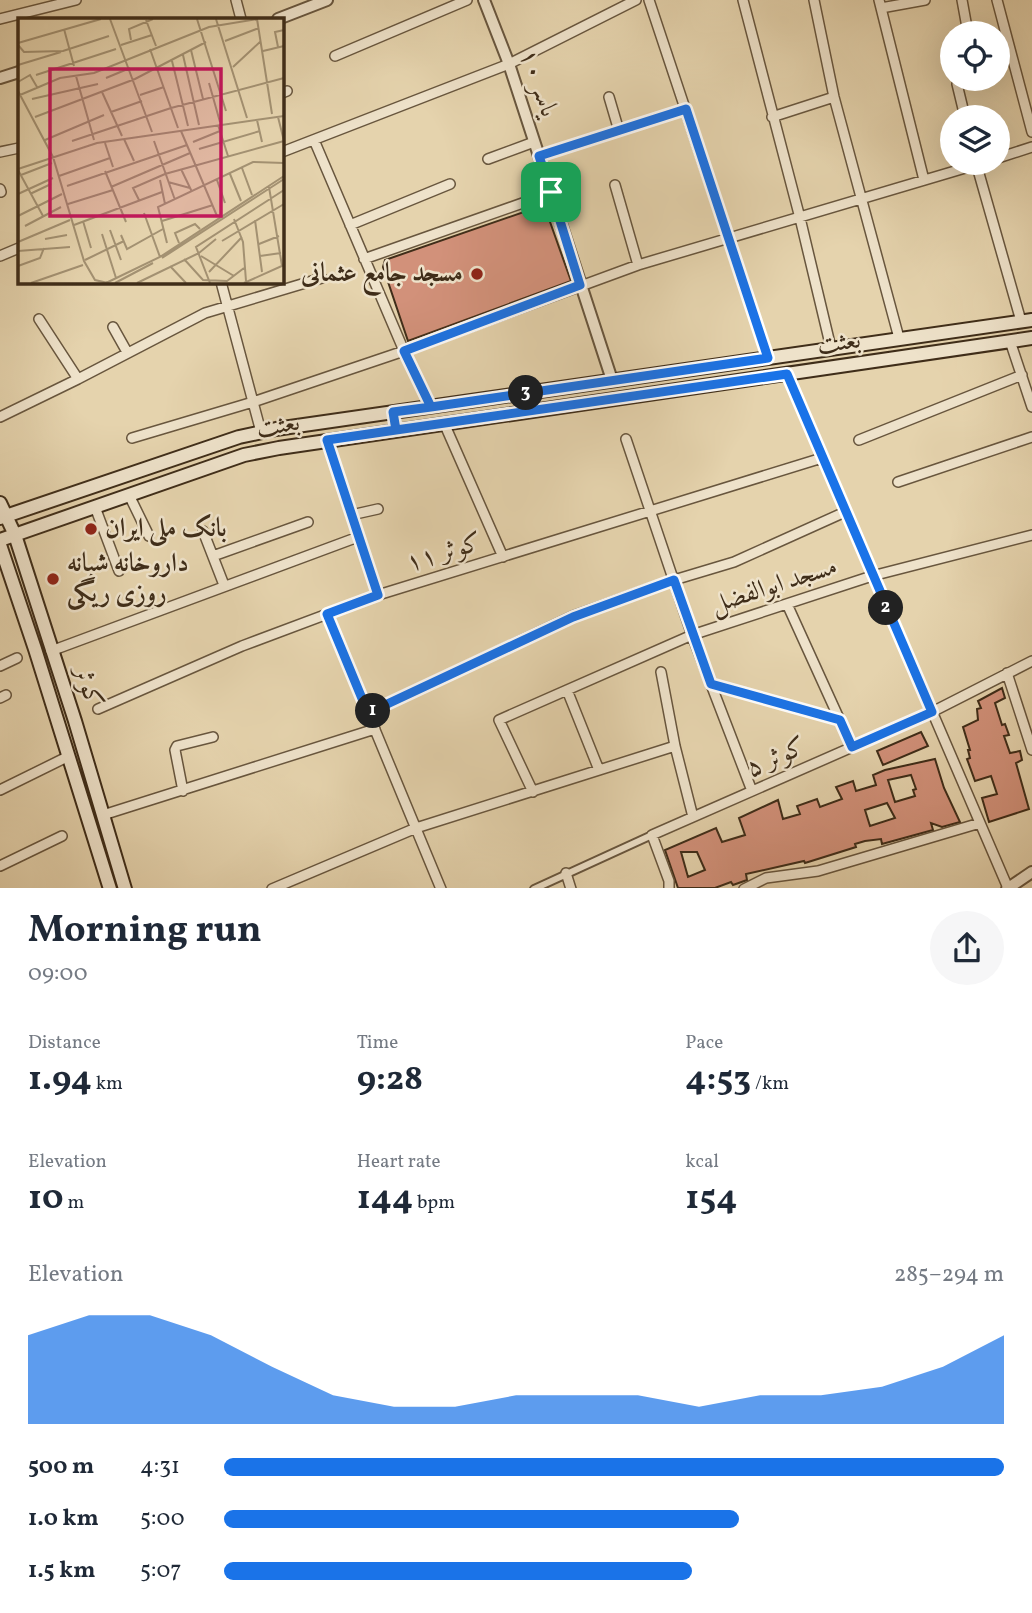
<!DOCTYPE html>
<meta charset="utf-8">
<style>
:root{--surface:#fff;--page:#f6f6f7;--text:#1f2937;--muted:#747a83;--accent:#1a73e8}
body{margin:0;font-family:Vollkorn,Amiri,serif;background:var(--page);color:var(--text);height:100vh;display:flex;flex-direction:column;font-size:26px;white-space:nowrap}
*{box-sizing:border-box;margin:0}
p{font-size:23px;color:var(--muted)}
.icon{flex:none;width:38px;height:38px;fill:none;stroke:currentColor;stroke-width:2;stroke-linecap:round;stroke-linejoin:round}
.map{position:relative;height:888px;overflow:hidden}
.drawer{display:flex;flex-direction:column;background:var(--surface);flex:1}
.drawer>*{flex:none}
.controls{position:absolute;left:940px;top:21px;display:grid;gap:14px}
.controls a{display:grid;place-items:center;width:70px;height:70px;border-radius:50%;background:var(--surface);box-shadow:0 7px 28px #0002;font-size:35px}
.pin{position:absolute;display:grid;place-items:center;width:60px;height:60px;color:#fff;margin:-30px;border-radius:14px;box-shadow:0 4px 10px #0006}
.km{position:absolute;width:35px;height:35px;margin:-18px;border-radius:50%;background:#222;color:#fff;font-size:19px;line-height:35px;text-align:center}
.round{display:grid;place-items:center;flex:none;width:74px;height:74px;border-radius:37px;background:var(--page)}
.summary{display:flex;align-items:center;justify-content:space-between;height:119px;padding:0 28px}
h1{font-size:38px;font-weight:700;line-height:52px}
.stats{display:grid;grid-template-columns:repeat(3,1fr);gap:10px;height:119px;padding:7px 28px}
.stats div{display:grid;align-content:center}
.stats b{font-size:35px;font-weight:700}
.stats small{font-size:19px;font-weight:400}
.stats p{font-size:19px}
.chart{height:196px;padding:14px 28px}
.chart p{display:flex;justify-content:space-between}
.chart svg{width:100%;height:126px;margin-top:7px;fill:var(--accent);opacity:.7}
ul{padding:0 28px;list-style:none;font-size:23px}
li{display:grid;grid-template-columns:112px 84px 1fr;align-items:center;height:52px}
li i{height:18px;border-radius:9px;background:var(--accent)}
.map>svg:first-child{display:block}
</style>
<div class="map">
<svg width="1032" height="889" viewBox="0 0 1032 889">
<rect width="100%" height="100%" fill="#e5d3ad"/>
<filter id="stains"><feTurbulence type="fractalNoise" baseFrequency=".00286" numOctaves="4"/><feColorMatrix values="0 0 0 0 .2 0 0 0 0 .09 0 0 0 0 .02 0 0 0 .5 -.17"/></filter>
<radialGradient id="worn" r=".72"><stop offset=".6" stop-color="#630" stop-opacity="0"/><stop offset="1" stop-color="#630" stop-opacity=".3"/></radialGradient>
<path fill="#d2917a" stroke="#3f2d19" stroke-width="2" fill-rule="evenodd" d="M544 205 571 281 408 341 383 267 385 260Z
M1002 688 1005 698 995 703 1002 725 1005 724 1009 735 1004 736 1010 753 1020 751 1022 760 1016 763 1029 809 989 822 982 798 997 794 991 776 975 781 967 759 970 758 968 750H970L963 727 978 720 977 709 981 708 978 701Z
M921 732 928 746 883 765 877 751Z
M935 759 944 788 960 822 942 827 931 823 933 830 882 844 881 839 865 841 855 844 856 847 805 863 804 861 746 874 747 880 733 885 731 882 715 888H678L665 850 716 828 722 842 745 835 739 818 778 800 783 819 800 814 797 806 817 799 820 807 842 799 836 787 853 781 856 791 876 785 873 775 885 770ZM911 775 916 789 913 790 915 796 895 802 888 780ZM887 803 895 818 870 826 865 810ZM681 852H697L705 870 688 877Z"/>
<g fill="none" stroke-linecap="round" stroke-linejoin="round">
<defs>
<path id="pedestrian" d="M534 889 652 835"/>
<path id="minor" d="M236 0 241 19
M649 0 768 358
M743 0 800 218 831 348
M814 0 834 97 899 338
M879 0 924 180
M962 0 968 33
M997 0 1032 132
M881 8 925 0
M0 19 76 0
M335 56 467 0
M957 84 965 117
M282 93 287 91
M609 97 619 131
M772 117 834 97
M314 140 404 351 431 406
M0 152 19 148
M282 152 509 64 636 0
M539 156 686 109
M998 158 1032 147
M488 159 534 142
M976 163 1021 321
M615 185 638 265
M0 189 1 192
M350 225 450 184
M0 256 19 248
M364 259 551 193
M221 282 261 432
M39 319 78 379
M113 327 127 352
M1010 341 1032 407
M787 374 1008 888
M0 417 78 379 205 313 322 278
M444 423 503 557
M132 438 253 402 404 351 638 265 982 163
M626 439 692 635 752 791
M327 440 378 595
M859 440 1022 375
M898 482 1032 437
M129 495 149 536
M95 507 119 571
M351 515 378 509
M203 531 224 585
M213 556 308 522
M787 604 852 747
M327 614 441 889
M51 651 358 537
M0 666 17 658
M661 672 675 746 693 817
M1007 673 1032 750
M711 684 840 720
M567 690 599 770
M0 698 6 695
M98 709 242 646 378 595 822 458
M368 713 573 616 674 580 734 562 845 512
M0 790 69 756
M183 791 175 750 177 746 213 737
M533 792 499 720 692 635 872 576 1032 535
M103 815 375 729
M0 866 62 836
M566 873 571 889
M272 889 416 828 675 746
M669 889V881L652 835 932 712 1032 661
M744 889 766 878 818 871 980 823"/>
<path id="tertiary" d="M484 0 509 64 612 380
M278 19 327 0
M0 78 19 72
M1007 889 1032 872"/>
<path id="secondary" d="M0 503 15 535 75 721 125 889
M0 518 239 437 276 429 1032 320
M0 540 244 455 279 448 1032 338
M0 545 35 649 110 889"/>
</defs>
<use href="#pedestrian" stroke="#68563e" stroke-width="10"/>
<use href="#minor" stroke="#68563e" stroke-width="12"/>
<use href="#tertiary" stroke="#68563e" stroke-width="14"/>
<use href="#secondary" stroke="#3f2d19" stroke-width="16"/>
<use href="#pedestrian" stroke="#eee2ca" stroke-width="6"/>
<use href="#minor" stroke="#eee2ca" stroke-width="9"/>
<use href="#tertiary" stroke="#eee2ca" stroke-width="10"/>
<use href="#secondary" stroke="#eee2ca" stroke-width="12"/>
</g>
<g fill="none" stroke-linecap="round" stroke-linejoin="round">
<defs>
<path id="route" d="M551 192 580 285 404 351 431 407 393 412 396 430 327 440 378 595 327 614 368 713 573 617 674 580 711 684 840 720 852 747 932 712 787 374 396 430 393 412 431 407 768 358 686 109 539 156 551 192"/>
</defs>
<use href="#route" stroke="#fff" stroke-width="14"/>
<use href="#route" stroke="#1a73e8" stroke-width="9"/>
</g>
<g fill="#8f2418" stroke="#eee2ca" stroke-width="2.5">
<circle cx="477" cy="274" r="7"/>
<circle cx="91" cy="529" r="7"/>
<circle cx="53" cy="579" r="7"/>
</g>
<g text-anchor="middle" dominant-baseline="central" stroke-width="5" stroke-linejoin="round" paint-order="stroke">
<g font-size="26" fill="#3f2d19" stroke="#eee2ca">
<text transform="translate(538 83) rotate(71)">یاسر ۱۰</text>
<text transform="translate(839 343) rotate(-8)">بعثت</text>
<text transform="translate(278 426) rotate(-10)">بعثت</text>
<text transform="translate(444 553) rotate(-17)">کوثر ۱۱</text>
<text transform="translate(774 586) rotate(-18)">مسجد ابوالفضل</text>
<text transform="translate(88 687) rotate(72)">کوثر</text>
<text transform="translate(776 758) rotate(-24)">کوثر ۵</text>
</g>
<g font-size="26" font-weight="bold" fill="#3f2d19" stroke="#eee2ca" text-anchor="start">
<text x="463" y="274" text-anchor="end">مسجد جامع عثمانی</text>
<text x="105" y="529">بانک ملی ایران</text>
<text x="67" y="564">داروخانه شبانه<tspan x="67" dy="30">روزی ریگی</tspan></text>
</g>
</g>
<g transform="translate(18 18)">
<rect width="266" height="266" fill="#e5d3ad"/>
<path fill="none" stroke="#a39172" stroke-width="2" d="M92 1 134 114M179 1 208 93M198 1 229 100M239 1 254 96M128 2 138 28M46 11 56 48M113 22 111 11 135 1M207 23 241 10M0 25 83 1M0 27 6 34 45 33 91 18M103 27 134 17M260 29 257 14 266 12M132 31 160 110M173 32 185 81M245 33 266 28M165 37 181 107M154 43 170 108M0 47 43 34M215 49 243 23M18 57 98 31M58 58 76 122M88 60 112 50M0 64 12 57 19 69M191 65 202 104M0 73 35 139 66 243 77 262 90 265M84 74 104 118M2 77 42 60 76 55 191 9 240 1M122 77 146 69M14 81 80 66M93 94 124 83M17 99 117 61 188 24M239 102 244 124M200 107 210 138M163 113 199 198M106 121 116 143M27 122 86 97M54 123 153 90 266 60M136 123 157 182M175 124 202 113M87 125 95 149M181 131 242 113M224 150 234 177M0 151 79 125 266 98M163 151 174 174M0 152 25 198M87 153 108 204M212 156 223 183M3 157 34 145M41 158 92 140M142 162 147 186M199 162 207 185M150 164 172 170M49 168 169 127M93 169 172 135M251 169 264 248M0 176 35 160M12 176 33 166M121 182 115 170 147 156 266 123 260 99M50 186 95 172M126 195 142 239M0 198 44 176M216 201 225 224 228 263M237 202 244 254M65 203 73 230M144 203 195 187M56 207 144 174M7 208 43 189M92 212 103 242M84 216 98 260M103 217 109 231 145 211M27 221 49 217M204 223 266 186M0 224 52 202M149 225 140 189 235 144 266 145M161 225 157 215 177 206 182 211M241 226 261 218M0 233 52 229M183 238 216 258M242 238 263 235M144 240 266 161M166 241 185 262 209 263 226 250M67 242 106 223M0 248 22 240 26 230M152 248 168 265M191 254 224 219M13 265 65 247M88 265 142 239 266 158M97 265 135 245M119 265 181 235 198 221M192 265 178 229 266 172M226 265 266 247"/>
<path fill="#c2185b" fill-opacity="0.15" stroke="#c2185b" stroke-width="3.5" d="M32 51H203V198H32Z"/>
<rect width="266" height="266" fill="none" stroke="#3f2d19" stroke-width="3.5"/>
</g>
<rect width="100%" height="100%" filter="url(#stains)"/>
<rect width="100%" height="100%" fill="url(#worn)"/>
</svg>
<div class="controls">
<a><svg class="icon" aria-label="locate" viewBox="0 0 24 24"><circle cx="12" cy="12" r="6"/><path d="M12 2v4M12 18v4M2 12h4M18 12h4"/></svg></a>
<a><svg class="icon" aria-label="layers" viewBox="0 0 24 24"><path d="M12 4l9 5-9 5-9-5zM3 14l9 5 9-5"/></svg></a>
</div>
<div class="pin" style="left:551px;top:192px;background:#1e9e55"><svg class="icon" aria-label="arrive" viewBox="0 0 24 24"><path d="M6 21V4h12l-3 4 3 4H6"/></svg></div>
<b class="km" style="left:373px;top:711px">1</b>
<b class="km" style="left:886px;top:608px">2</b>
<b class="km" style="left:526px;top:393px">3</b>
</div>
<section class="drawer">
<div class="summary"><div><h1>Morning run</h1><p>09:00</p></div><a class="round"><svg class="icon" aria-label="share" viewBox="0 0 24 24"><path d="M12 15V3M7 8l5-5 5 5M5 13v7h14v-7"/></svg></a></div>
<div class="stats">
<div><p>Distance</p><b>1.94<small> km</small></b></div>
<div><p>Time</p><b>9:28</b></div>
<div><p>Pace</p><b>4:53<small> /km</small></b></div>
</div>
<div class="stats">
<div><p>Elevation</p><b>10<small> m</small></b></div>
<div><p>Heart rate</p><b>144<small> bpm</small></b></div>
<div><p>kcal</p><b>154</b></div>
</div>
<div class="chart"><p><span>Elevation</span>285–294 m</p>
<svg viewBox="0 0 160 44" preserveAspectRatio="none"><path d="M0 44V13L10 6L20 6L30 13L40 24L50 34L60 38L70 38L80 34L90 34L100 34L110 38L120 34L130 34L140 31L150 24L160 13V44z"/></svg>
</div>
<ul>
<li><b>500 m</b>4:31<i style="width:100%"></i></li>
<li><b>1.0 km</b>5:00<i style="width:66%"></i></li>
<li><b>1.5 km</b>5:07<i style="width:60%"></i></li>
</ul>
</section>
